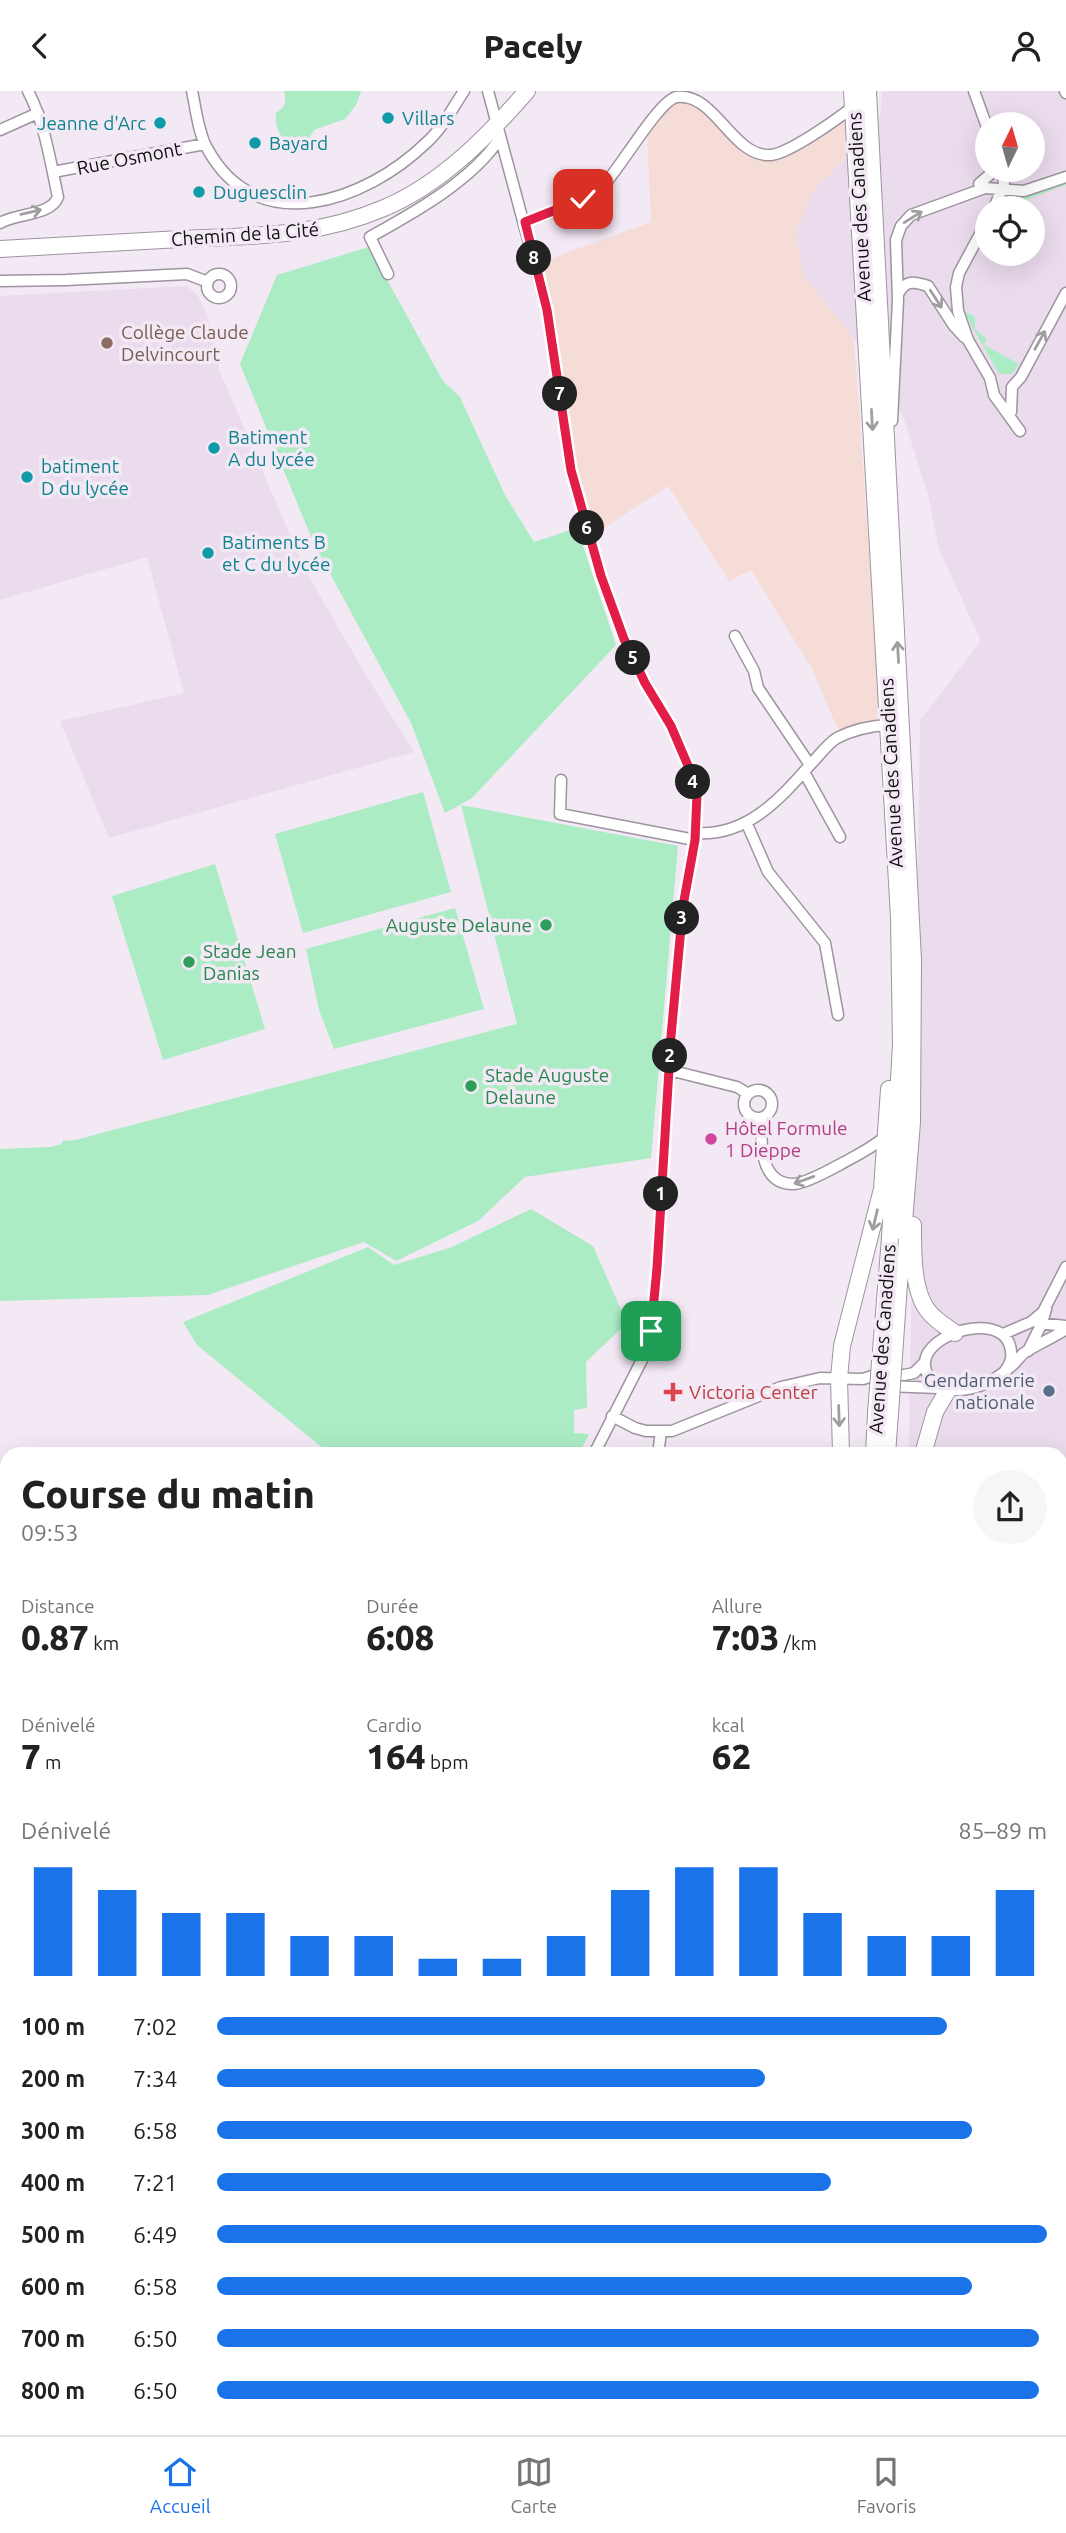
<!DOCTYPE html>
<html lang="fr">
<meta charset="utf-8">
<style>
:root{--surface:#fff;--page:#f6f6f6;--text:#222;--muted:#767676;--line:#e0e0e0;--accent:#1a73e8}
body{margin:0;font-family:Ubuntu,sans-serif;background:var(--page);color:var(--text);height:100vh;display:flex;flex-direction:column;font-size:26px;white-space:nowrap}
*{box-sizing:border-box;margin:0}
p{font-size:23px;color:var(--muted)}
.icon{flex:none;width:38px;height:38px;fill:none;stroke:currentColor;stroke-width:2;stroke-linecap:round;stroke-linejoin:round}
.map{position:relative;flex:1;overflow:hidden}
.panel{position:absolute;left:0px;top:1356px;width:1068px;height:989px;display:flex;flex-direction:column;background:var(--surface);border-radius:21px 21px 0 0;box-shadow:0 7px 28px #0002}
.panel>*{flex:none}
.needle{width:46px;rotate:5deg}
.buttons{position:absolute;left:975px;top:21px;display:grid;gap:14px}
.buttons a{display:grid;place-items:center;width:70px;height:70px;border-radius:50%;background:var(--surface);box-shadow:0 7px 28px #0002;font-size:35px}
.pin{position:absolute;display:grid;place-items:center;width:60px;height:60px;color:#fff;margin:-30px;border-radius:14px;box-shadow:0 4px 10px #0006}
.km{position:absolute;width:35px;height:35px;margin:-18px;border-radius:50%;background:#222;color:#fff;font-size:19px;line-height:35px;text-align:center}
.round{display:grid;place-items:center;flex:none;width:74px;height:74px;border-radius:37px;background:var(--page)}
.head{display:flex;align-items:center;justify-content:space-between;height:119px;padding:0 21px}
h1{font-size:38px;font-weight:800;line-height:52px}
.figures{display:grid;grid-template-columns:repeat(3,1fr);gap:10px;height:119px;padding:7px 21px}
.figures div{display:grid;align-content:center}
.figures b{font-size:35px;font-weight:800}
.figures small{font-size:19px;font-weight:400}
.figures p{font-size:19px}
.chart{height:196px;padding:14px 21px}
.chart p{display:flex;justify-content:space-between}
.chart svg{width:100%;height:126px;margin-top:7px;stroke:var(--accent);stroke-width:6}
ul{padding:0 21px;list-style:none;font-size:23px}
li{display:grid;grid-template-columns:112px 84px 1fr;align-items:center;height:52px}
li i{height:18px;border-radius:9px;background:var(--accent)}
header{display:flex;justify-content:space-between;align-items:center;height:91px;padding:0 21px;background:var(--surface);font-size:32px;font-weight:800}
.tabs{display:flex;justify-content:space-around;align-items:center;height:98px;border-top:2px solid var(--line);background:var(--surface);font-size:19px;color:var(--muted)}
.tabs a{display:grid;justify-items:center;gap:4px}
.tabs .on{color:var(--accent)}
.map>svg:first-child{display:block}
</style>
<header><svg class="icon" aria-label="back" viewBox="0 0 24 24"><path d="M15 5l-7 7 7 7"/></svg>Pacely<svg class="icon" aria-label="person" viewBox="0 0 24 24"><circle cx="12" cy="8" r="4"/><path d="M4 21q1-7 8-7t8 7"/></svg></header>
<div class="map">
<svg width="1066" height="2344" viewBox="0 0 1066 2344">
<rect width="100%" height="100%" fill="#f3e9f5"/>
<path fill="#eadbed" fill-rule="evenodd" d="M882 0H1066V1385L1061 1387 1060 1363H909L920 629 981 550 939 458 928 404 902 322 854 248 803 184 796 141 814 99 845 68 844 30 880 26ZM987 33H1032V79H987ZM987 117H1032V163H987Z
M186 195 197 203 207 223 220 281 305 479 367 586 414 661 109 747 60 630 184 602 147 466 0 509V205Z
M553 2338H935L938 2344H545Z"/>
<path fill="#f6dcd7" d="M683 8 696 11 748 61 772 68 844 30 845 68 814 99 796 141 803 184 854 248 881 629 838 639 812 578 751 479 729 490 668 395 595 443 576 376 539 172 651 131 647 44 670 12Z
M1061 2085 1066 2101V2189L1061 2191Z"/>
<path fill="#abecc5" d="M284 0H361L356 14 345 28 314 39 303 57C285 59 274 39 276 22 285 17 287 10 284 0Z
M1066 90V94L1020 111 1021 117H999L1006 104 1024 105Z
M369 156 443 290 460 306 505 404 534 451 577 437 616 554 472 707 445 722 411 632 314 453 240 273 277 184Z
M962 211 965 213 962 219 975 226V238L987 248 984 254 1019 273 1012 283H999L965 223H962Z
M423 701 451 801 303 842 275 743Z
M461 714 678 755 651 1067 525 1086 478 1130 396 1170 364 1151 208 1204 0 1210V1058L50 1056 62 1053V1050L75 1049 517 933Z
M215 773 265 938 163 969 112 805Z
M455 817 484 918 334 958 319 919 306 858Z
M531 1118 593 1155 627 1232 586 1271 587 1317 574 1319V1342L589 1343 579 1363H330L197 1254 183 1231 368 1156 394 1174 452 1156Z
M1066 1385V1553L1061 1554 1060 1387Z
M7 2200V2302H0V2205Z
M237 2338H350L357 2344H239Z"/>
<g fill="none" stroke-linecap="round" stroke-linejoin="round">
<defs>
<path id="street" d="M192 0C196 18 198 41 207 57 257 150 366 110 426 52 442 38 452 18 464 0
M488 0 547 219 571 379 601 485 624 548 645 592 671 635 689 677 697 703 695 749 683 815 671 945 657 1177 651 1240 647 1259 594 1363
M974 0 987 36
M1065 0 1066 2
M0 39 38 22
M53 81 205 53
M979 93 995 79
M994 117 1004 93 1002 79
M987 130 959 182 956 196 958 220 968 249 990 287 994 304 1020 340
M525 131C547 122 586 112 602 96 620 78 657 12 676 6 715 0 732 67 771 64 790 62 837 28 853 16
M0 132C16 122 51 125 58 106 50 69 45 33 28 0
M388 183 370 146C413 122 472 90 500 47
M207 195a12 12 0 1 1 24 0a12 12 0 1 1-24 0Z
M0 190 66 189 187 183 208 191
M898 203C906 189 913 190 928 195L954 235 964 246
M1009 323 1011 321 1012 296 1021 286 1066 202
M892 330 898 209 896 149 901 135 911 124 985 97 1024 100 1066 86
M735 545 754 580 758 597 810 674
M804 681 840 746
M561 689 560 723 695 749
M747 733 768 781 825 852 838 924
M695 742C746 746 779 709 810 674 818 666 827 653 837 647 852 639 870 635 888 634
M669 979 737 996 747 1002
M744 1013a14 14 0 1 1 28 0a14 14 0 1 1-28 0Z
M763 1026C760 1049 759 1093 793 1093 804 1093 828 1080 839 1074 855 1065 871 1058 886 1045
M1038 1232 1066 1235
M1003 1243 1031 1231 1043 1221 1066 1176
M1028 1260 1042 1232 1046 1218
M1005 1280C1010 1273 1012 1268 1011 1260 1007 1221 936 1238 926 1266 923 1275 926 1283 932 1291 938 1298 946 1299 956 1299 977 1299 993 1291 1009 1277 1015 1273 1019 1266 1024 1262 1037 1253 1053 1247 1066 1238
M885 1295 939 1297
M612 1325 635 1337 646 1340H672L781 1296 820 1287 863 1288 875 1284H904L914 1282 925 1271
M658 1363 661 1341
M0 1908H7
M176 2338 180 2344
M327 2344 328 2338
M446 2344 447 2338
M536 2344V2338"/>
<path id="secondary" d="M660 2344 665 2338"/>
<path id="primary" d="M852 0 899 827 901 953 890 1147
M868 0 913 869 912 1031 899 1193
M0 158C60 155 120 151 181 148 252 145 317 146 384 117 441 93 487 46 527 0
M913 1134C913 1159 912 1201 929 1221 936 1230 947 1236 955 1242
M841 1363 839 1287 842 1255 882 1098 889 998
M874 1363 876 1322
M887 1363 890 1323
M923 1363 935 1321 948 1299
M949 2338 952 2344"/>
</defs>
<use href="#street" stroke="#9d949f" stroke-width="13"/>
<use href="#secondary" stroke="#9d949f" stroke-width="17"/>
<use href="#primary" stroke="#9d949f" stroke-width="18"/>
<use href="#street" stroke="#fff" stroke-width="10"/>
<use href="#secondary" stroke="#fff" stroke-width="14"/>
<use href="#primary" stroke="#fff" stroke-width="16"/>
<defs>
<path id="primary-bridge" d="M876 1322 890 1147
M890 1323 899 1193"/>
</defs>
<use href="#primary-bridge" stroke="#9d949f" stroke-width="18" stroke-linecap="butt"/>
<use href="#primary-bridge" stroke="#fff" stroke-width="16"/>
</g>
<defs><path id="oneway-shaft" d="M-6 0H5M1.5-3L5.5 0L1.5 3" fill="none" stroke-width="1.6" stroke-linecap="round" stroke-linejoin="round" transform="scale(1.75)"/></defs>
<g stroke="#a09ea0">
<use href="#oneway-shaft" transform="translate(31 121) rotate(-13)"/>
<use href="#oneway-shaft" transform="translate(913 126) rotate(-32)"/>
<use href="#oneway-shaft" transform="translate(936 208) rotate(57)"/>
<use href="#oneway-shaft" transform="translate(1040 249) rotate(-61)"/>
<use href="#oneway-shaft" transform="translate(872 329) rotate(87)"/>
<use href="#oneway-shaft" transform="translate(898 561) rotate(-93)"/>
<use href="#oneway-shaft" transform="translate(804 1089) rotate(160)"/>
<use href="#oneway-shaft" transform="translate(875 1129) rotate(103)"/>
<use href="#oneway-shaft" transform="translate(839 1325) rotate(88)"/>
</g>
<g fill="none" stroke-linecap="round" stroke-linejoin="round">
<defs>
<path id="route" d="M583 108 525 131 547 219 571 379 601 485 624 548 645 592 671 635 689 677 697 703 695 749 683 815 671 945 657 1177 651 1240"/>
</defs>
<use href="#route" stroke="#fff" stroke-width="14"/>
<use href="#route" stroke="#e11d48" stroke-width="9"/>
</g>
<g fill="#0f9aa8" stroke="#f3e9f5" stroke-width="2.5">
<circle cx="388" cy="27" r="7"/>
<circle cx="160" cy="32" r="7"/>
<circle cx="255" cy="52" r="7"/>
<circle cx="199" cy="101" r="7"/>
<circle cx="214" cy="357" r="7"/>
<circle cx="27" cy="386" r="7"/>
<circle cx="208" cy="462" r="7"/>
</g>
<circle fill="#8d6e63" stroke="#f3e9f5" stroke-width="2.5" cx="107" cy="252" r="7"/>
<g fill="#2e9e5b" stroke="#f3e9f5" stroke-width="2.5">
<circle cx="546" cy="834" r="7"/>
<circle cx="189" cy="871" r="7"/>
<circle cx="471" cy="995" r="7"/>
</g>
<circle fill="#d1479c" stroke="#f3e9f5" stroke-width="2.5" cx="711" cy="1048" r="7"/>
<circle fill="#5c6f8a" stroke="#f3e9f5" stroke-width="2.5" cx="1049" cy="1300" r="7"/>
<path fill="#e0444e" stroke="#f3e9f5" stroke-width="2.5" d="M669.5 1290.5h7v7h7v7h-7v7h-7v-7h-7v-7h7z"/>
<g text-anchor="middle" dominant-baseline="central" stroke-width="7" stroke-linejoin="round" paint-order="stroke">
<g font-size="19" fill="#0d838f" stroke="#f3e9f5" text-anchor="start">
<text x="402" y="27">Villars</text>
<text x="146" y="32" text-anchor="end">Jeanne d'Arc</text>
<text x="269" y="52">Bayard</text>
<text x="213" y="101">Duguesclin</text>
<text x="228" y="346">Batiment<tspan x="228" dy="22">A du lycée</tspan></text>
<text x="41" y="375">batiment<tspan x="41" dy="22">D du lycée</tspan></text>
<text x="222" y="451">Batiments B<tspan x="222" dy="22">et C du lycée</tspan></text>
</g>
<g font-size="19" fill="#110d11" stroke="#f3e9f5">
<text transform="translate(129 67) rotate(-11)">Rue Osmont</text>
<text transform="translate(859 116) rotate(-93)">Avenue des Canadiens</text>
<text transform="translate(245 143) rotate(-4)">Chemin de la Cité</text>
<text transform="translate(891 682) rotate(-93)">Avenue des Canadiens</text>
<text transform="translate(882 1248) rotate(-86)">Avenue des Canadiens</text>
</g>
<g font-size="19" fill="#785e54" stroke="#f3e9f5" text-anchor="start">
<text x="121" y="241">Collège Claude<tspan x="121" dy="22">Delvincourt</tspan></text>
</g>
<g font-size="19" fill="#27864d" stroke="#f3e9f5" text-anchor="start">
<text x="532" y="834" text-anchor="end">Auguste Delaune</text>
<text x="203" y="860">Stade Jean<tspan x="203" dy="22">Danias</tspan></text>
<text x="485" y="984">Stade Auguste<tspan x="485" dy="22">Delaune</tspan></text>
</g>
<g font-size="19" fill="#b23c85" stroke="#f3e9f5" text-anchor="start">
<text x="725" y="1037">Hôtel Formule<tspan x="725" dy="22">1 Dieppe</tspan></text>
</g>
<g font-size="19" fill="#4e5e75" stroke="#f3e9f5" text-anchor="end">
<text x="1035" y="1289">Gendarmerie<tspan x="1035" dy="22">nationale</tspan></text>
</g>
<g font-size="19" fill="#be3a42" stroke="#f3e9f5" text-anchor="start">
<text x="689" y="1301">Victoria Center</text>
</g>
</g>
</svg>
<div class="buttons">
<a><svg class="needle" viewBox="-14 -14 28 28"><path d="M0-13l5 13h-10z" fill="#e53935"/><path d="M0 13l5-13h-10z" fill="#767676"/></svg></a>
<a><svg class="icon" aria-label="locate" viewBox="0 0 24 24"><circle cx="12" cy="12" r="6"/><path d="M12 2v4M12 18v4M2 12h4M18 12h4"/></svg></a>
</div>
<div class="pin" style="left:651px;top:1240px;background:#1e9e55"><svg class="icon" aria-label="arrive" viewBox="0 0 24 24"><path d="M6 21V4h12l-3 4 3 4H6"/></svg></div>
<div class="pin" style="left:583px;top:108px;background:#d93025"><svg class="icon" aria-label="check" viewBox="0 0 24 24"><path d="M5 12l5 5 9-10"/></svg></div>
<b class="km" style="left:661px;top:1103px">1</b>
<b class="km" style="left:670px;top:965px">2</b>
<b class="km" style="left:682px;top:827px">3</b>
<b class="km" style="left:693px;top:691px">4</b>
<b class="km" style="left:633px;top:567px">5</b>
<b class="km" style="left:587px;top:437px">6</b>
<b class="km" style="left:560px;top:303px">7</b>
<b class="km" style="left:534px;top:167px">8</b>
<section class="panel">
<div class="head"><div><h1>Course du matin</h1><p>09:53</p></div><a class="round"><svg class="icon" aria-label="share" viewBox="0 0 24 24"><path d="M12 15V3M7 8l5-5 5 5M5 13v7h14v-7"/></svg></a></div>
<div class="figures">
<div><p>Distance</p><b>0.87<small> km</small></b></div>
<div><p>Durée</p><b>6:08</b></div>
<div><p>Allure</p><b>7:03<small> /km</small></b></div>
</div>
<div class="figures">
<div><p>Dénivelé</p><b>7<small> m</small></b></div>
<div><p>Cardio</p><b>164<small> bpm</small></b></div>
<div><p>kcal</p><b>62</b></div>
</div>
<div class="chart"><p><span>Dénivelé</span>85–89 m</p>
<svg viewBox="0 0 160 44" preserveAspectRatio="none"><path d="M5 44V6M15 44V14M25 44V22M35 44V22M45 44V30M55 44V30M65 44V38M75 44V38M85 44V30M95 44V14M105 44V6M115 44V6M125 44V22M135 44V30M145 44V30M155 44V14"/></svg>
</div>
<ul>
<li><b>100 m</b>7:02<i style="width:88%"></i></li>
<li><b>200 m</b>7:34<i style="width:66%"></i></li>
<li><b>300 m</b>6:58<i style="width:91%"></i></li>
<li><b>400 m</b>7:21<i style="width:74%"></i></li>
<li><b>500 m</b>6:49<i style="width:100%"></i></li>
<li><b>600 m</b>6:58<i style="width:91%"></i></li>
<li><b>700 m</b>6:50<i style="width:99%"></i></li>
<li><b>800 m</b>6:50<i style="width:99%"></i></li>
</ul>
</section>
</div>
<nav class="tabs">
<a class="on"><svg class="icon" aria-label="home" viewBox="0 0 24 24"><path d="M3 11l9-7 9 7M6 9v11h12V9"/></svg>Accueil</a>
<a><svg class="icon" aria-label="map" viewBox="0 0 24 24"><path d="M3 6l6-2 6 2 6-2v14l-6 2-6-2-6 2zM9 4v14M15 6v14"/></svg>Carte</a>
<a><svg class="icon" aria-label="saved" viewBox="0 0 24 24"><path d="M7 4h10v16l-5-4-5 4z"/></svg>Favoris</a>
</nav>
